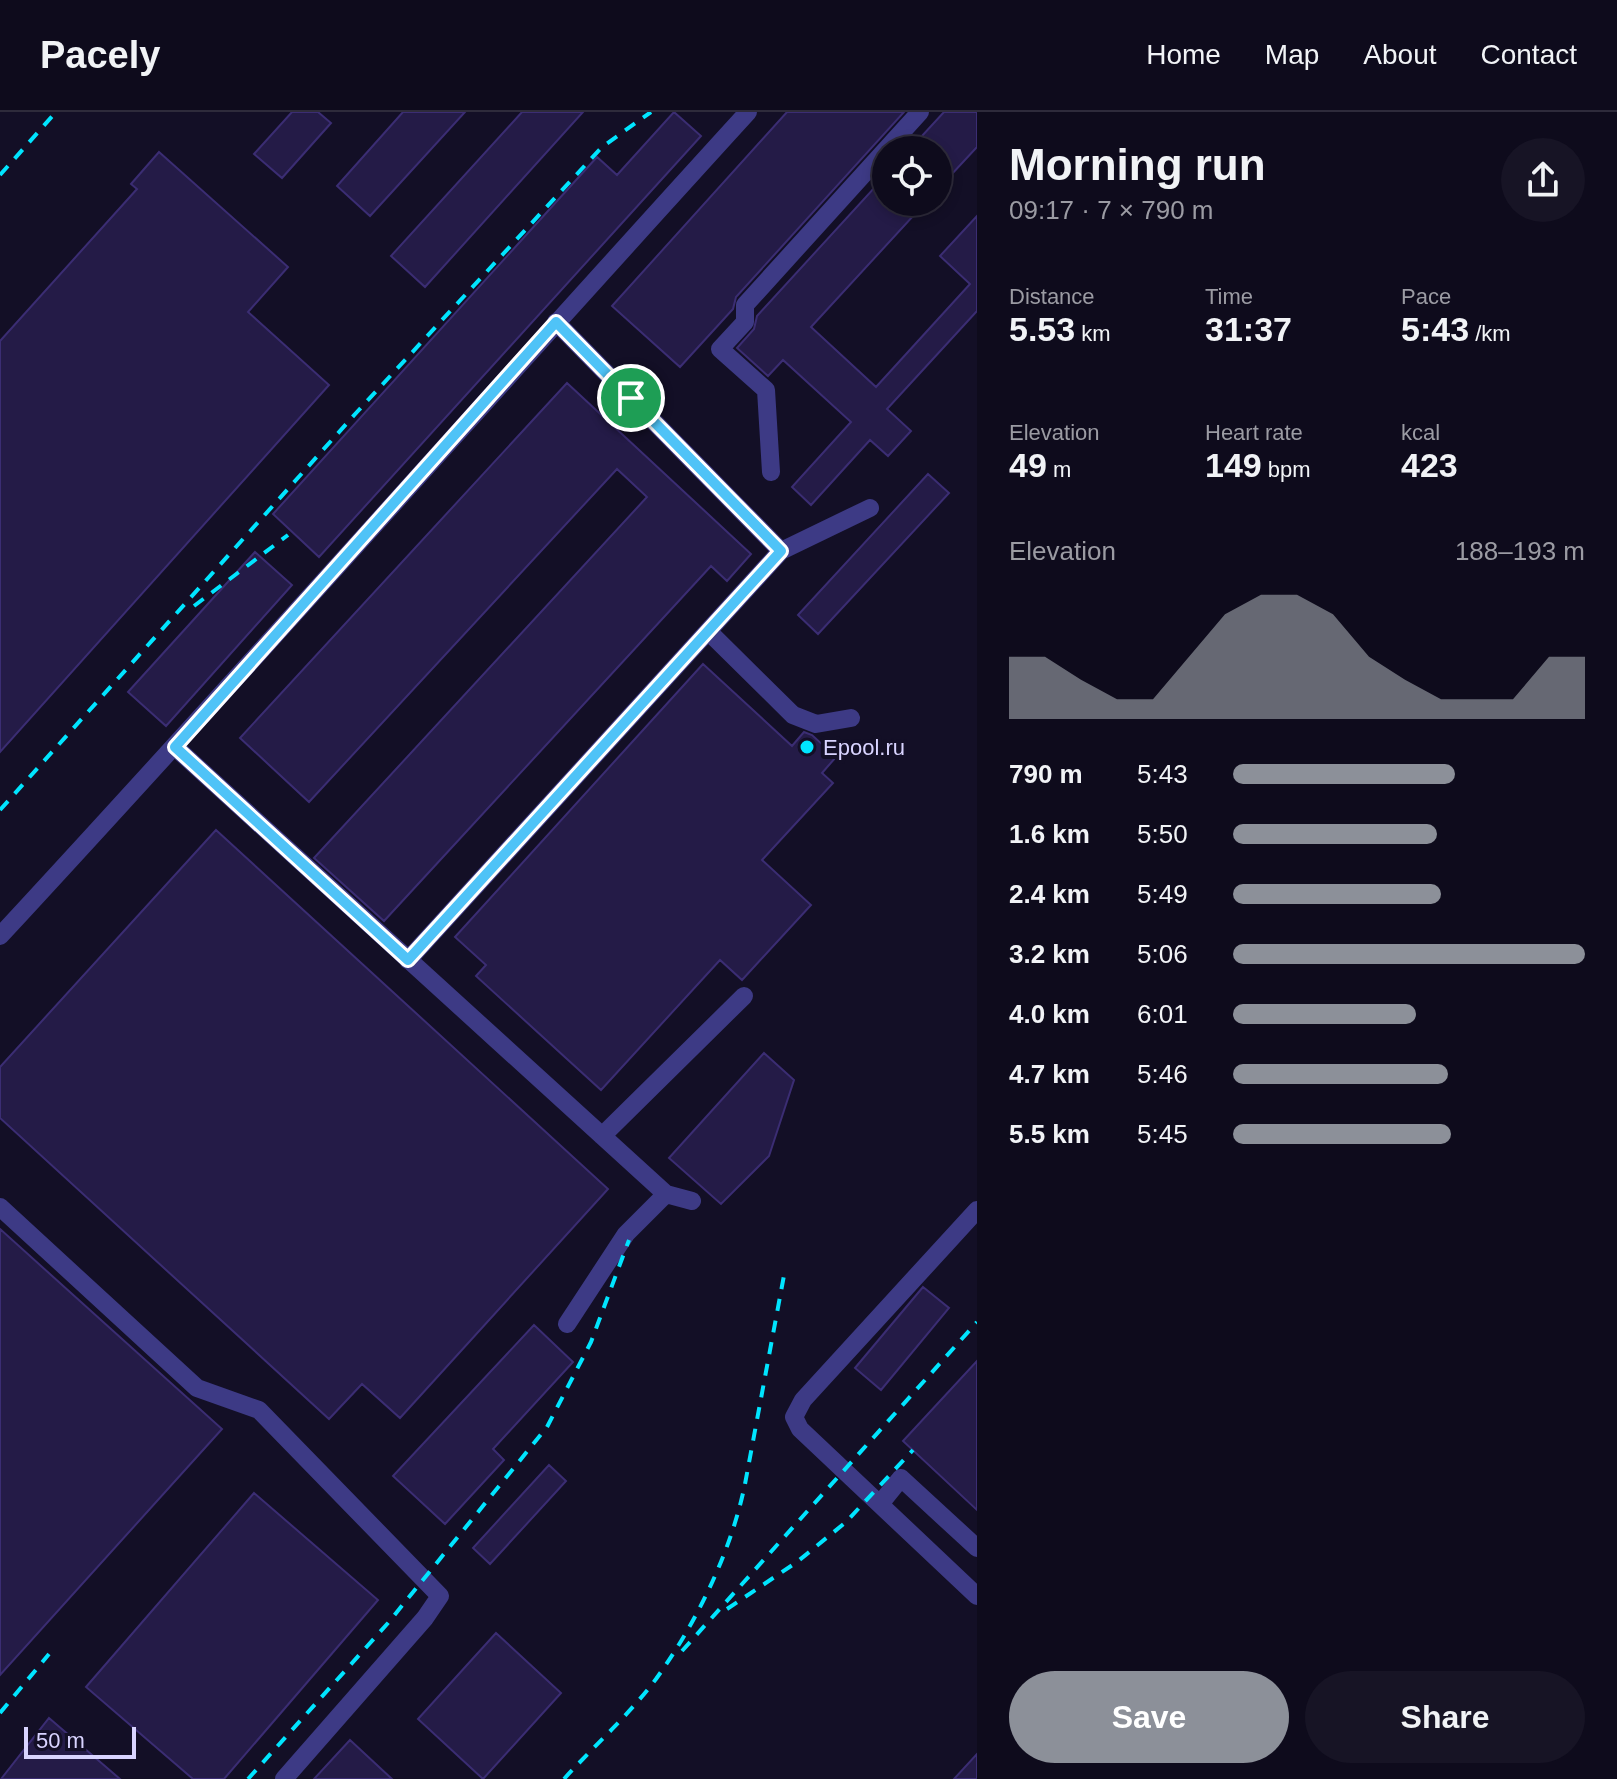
<!DOCTYPE html>
<meta charset="utf-8">
<style>
:root{--surface:#0e0b1c;--page:#171425;--text:#f1f3f6;--muted:#9b9ba3;--line:#2e2b3b;--accent:#8c9099}
body{margin:0;font-family:Helvetica,sans-serif;background:var(--page);color:var(--text);height:100vh;display:flex;flex-direction:column;font-size:30px;white-space:nowrap}
*{box-sizing:border-box;margin:0}
p{font-size:26px;color:var(--muted)}
.icon{flex:none;width:44px;height:44px;fill:none;stroke:currentColor;stroke-width:2;stroke-linecap:round;stroke-linejoin:round}
.map{position:relative;flex:1;overflow:hidden}
.details{display:flex;flex-direction:column;background:var(--surface);width:640px}
.details>*{flex:none}
.tools{position:absolute;left:872px;top:24px;display:grid;gap:16px}
.tools a{display:grid;place-items:center;width:80px;height:80px;border-radius:50%;background:var(--surface);box-shadow:0 4px 12px #0003,0 0 0 2px var(--line);font-size:40px}
.scale{position:absolute;left:24px;bottom:20px;width:112px;box-sizing:border-box;padding-left:8px;border:4px solid #d9d4ff;border-top:0;font-size:22px;line-height:28px;white-space:nowrap;color:#d9d4ff;-webkit-text-stroke:6px #130f26;paint-order:stroke}
.pin{position:absolute;display:grid;place-items:center;width:68px;height:68px;color:#fff;margin:-34px;border:4px solid #fff;border-radius:50%;box-shadow:0 2px 8px #0007}
.round{display:grid;place-items:center;flex:none;width:84px;height:84px;border-radius:42px;background:var(--page)}
.headline{display:flex;align-items:center;justify-content:space-between;height:136px;padding:0 32px}
h1{font-size:44px;font-weight:800;line-height:60px}
.figures{display:grid;grid-template-columns:repeat(3,1fr);gap:12px;height:136px;padding:8px 32px}
.figures div{display:grid;align-content:center}
.figures b{font-size:34px;font-weight:800}
.figures small{font-size:22px;font-weight:400}
.figures p{font-size:22px}
.chart{height:224px;padding:16px 32px}
.chart p{display:flex;justify-content:space-between}
.chart svg{width:100%;height:144px;margin-top:8px;fill:var(--accent);opacity:.7}
.primary-button{display:flex;gap:16px;margin-top:auto;padding:16px 32px}
.primary-button a{flex:1;height:92px;border-radius:48px;background:var(--accent);color:#fff;font-size:32px;font-weight:800;line-height:92px;text-align:center}
.primary-button a+a{background:var(--page);color:var(--text)}
ul{padding:0 32px;list-style:none;font-size:26px}
li{display:grid;grid-template-columns:128px 96px 1fr;align-items:center;height:60px}
li i{height:20px;border-radius:10px;background:var(--accent)}
header{display:flex;align-items:center;gap:48px;box-sizing:border-box;height:112px;padding:0 40px;background:var(--surface);border-bottom:2px solid var(--line)}
header strong{font-size:38px}
nav{display:flex;gap:44px;margin-inline-start:auto;font-size:28px}
main{display:flex;flex:1;min-height:0}
.map>svg:first-child{display:block}
</style>
<header>
<strong>Pacely</strong>
<nav><a>Home</a><a>Map</a><a>About</a><a>Contact</a></nav>
</header>
<main>
<div class="map">
<svg width="977" height="1667" viewBox="0 0 977 1667">
<rect width="100%" height="100%" fill="#130f26"/>
<path fill="#241b47" stroke="#3b2d73" stroke-width="2" d="M292 0H318L331 11 282 66 254 42Z
M403 0H465L370 104 337 74Z
M522 0H583L425 175 391 144Z
M674 0 701 24 319 445 273 402 597 45 617 63Z
M787 0H904L736 185 733 197 680 255 612 194Z
M944 0H977V35L938 77V38H909Z
M159 40 288 155 248 200 329 273 0 640V229L137 77 131 72Z
M886 63V90H926L811 215 876 275 970 172 940 144 977 104V199L887 297 911 319 888 344 870 328 811 393 792 375 851 310 783 248 768 264 737 236 754 217 757 204Z
M567 271 751 442 727 469 711 454 384 809 314 746 647 385 617 357 309 690 240 626Z
M928 362 949 381 818 522 798 503Z
M255 440 292 473 166 614 128 580Z
M703 552 792 634 804 620 812 623 836 645 822 661 833 671 762 748 811 793 742 868 720 848 601 978 476 864 486 853 455 825Z
M216 718 608 1077 400 1306 362 1272 329 1307 0 1006V955Z
M764 941 794 968 769 1044 721 1092 669 1046Z
M0 1117 222 1317 0 1563Z
M923 1175 949 1196 881 1278 855 1256Z
M534 1213 573 1250 493 1337 504 1348 445 1412 393 1364Z
M977 1249V1398L903 1329Z
M549 1353 566 1369 490 1452 473 1436Z
M254 1381 378 1488 224 1667H193L86 1575Z
M496 1521 561 1581 483 1667 418 1607Z
M49 1606 120 1667H1Z
M350 1628 392 1667H314Z
M977 1642V1667H954Z"/>
<g fill="none" stroke-linecap="round" stroke-linejoin="round">
<path stroke="#3d3a85" stroke-width="18" d="M771 360 766 278 720 237 745 210V193L920 0
M781 439 870 396
M708 519 793 603 816 612 851 606
M175 635 666 1082 626 1122 567 1212
M0 824C252 552 498 274 748 0
M408 848 781 439 556 210
M602 1024 744 884
M666 1082 692 1089
M0 1095 197 1276 259 1298 440 1484 425 1506 284 1667
M977 1098 803 1288 794 1305 800 1317 977 1484
M880 1392 901 1366 977 1436"/>
<path stroke="#00e5ff" stroke-width="4" stroke-dasharray="12 10" stroke-linecap="butt" d="M0 63 56 0
M194 494 288 423
M0 698 357 300 602 35 651 0
M727 1497 797 1450 846 1410 913 1338
M682 1539 977 1210
M0 1601 49 1542
M248 1667 388 1511 547 1315 591 1230 629 1128
M564 1667C594 1634 629 1603 656 1567 697 1510 731 1440 745 1372L785 1158"/>
</g>
<g fill="none" stroke-linecap="round" stroke-linejoin="round">
<defs>
<path id="route" d="M556 210 781 439 408 848 175 635Z"/>
</defs>
<use href="#route" stroke="#fff" stroke-width="16"/>
<use href="#route" stroke="#4fc3f7" stroke-width="10"/>
</g>
<circle fill="#00e5ff" stroke="#130f26" stroke-width="3" cx="807" cy="635" r="8"/>
<g text-anchor="middle" dominant-baseline="central" stroke-width="8" stroke-linejoin="round" paint-order="stroke">
<g font-size="22" fill="#d9d4ff" stroke="#130f26" text-anchor="start">
<text x="823" y="635">Epool.ru</text>
</g>
</g>
</svg>
<div class="tools">
<a><svg class="icon" aria-label="locate" viewBox="0 0 24 24"><circle cx="12" cy="12" r="6"/><path d="M12 2v4M12 18v4M2 12h4M18 12h4"/></svg></a>
</div>
<div class="scale">50 m</div>
<div class="pin" style="left:631px;top:286px;background:#1e9e55"><svg class="icon" aria-label="arrive" viewBox="0 0 24 24"><path d="M6 21V4h12l-3 4 3 4H6"/></svg></div>
</div>
<section class="details">
<div class="headline"><div><h1>Morning run</h1><p>09:17 · 7 × 790 m</p></div><a class="round"><svg class="icon" aria-label="share" viewBox="0 0 24 24"><path d="M12 15V3M7 8l5-5 5 5M5 13v7h14v-7"/></svg></a></div>
<div class="figures">
<div><p>Distance</p><b>5.53<small> km</small></b></div>
<div><p>Time</p><b>31:37</b></div>
<div><p>Pace</p><b>5:43<small> /km</small></b></div>
</div>
<div class="figures">
<div><p>Elevation</p><b>49<small> m</small></b></div>
<div><p>Heart rate</p><b>149<small> bpm</small></b></div>
<div><p>kcal</p><b>423</b></div>
</div>
<div class="chart"><p><span>Elevation</span>188–193 m</p>
<svg viewBox="0 0 160 44" preserveAspectRatio="none"><path d="M0 44V25L10 25L20 32L30 38L40 38L50 25L60 12L70 6L80 6L90 12L100 25L110 32L120 38L130 38L140 38L150 25L160 25V44z"/></svg>
</div>
<ul>
<li><b>790 m</b>5:43<i style="width:63%"></i></li>
<li><b>1.6 km</b>5:50<i style="width:58%"></i></li>
<li><b>2.4 km</b>5:49<i style="width:59%"></i></li>
<li><b>3.2 km</b>5:06<i style="width:100%"></i></li>
<li><b>4.0 km</b>6:01<i style="width:52%"></i></li>
<li><b>4.7 km</b>5:46<i style="width:61%"></i></li>
<li><b>5.5 km</b>5:45<i style="width:62%"></i></li>
</ul>
<div class="primary-button"><a>Save</a><a>Share</a></div>
</section>
</main>
